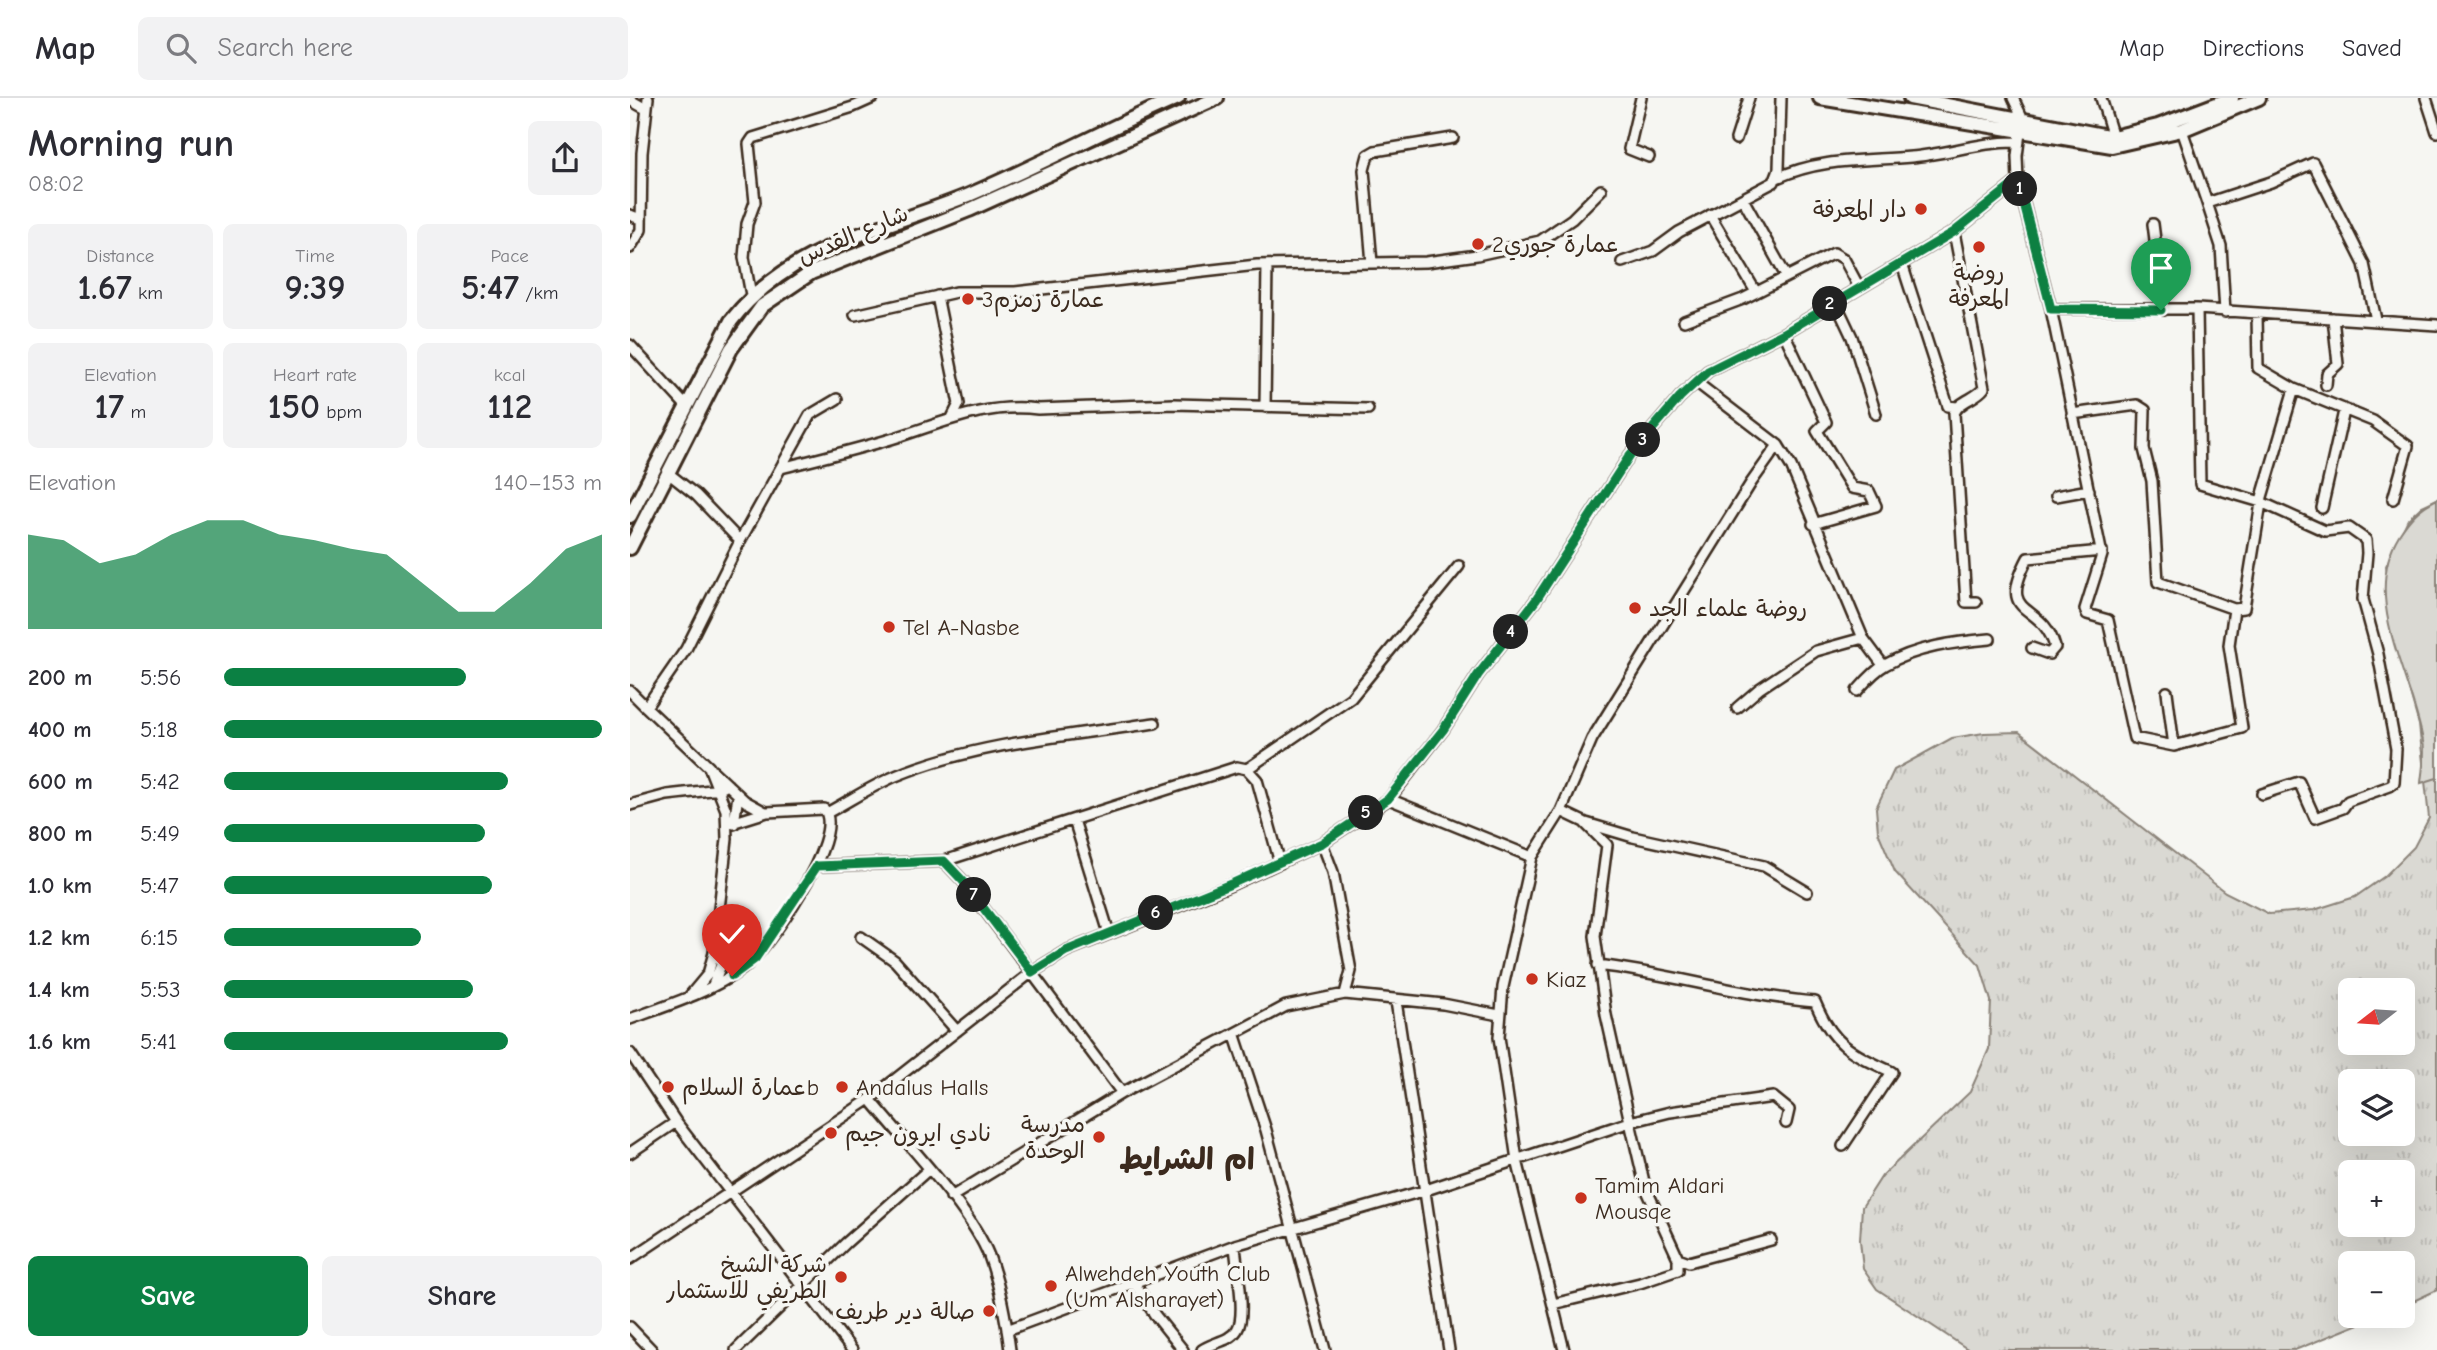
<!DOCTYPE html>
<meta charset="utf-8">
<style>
:root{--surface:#fff;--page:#f2f2f3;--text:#2b2b33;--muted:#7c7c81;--line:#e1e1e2;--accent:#0b8043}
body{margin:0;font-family:"Comic Neue","Playpen Sans Arabic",sans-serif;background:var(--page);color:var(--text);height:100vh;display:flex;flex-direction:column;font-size:26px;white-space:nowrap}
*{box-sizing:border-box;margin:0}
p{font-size:23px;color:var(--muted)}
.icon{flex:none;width:38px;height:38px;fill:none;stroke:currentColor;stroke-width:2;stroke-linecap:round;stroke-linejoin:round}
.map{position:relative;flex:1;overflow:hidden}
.side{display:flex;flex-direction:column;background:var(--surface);width:630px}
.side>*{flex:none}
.needle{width:46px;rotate:253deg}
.buttons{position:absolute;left:1708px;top:880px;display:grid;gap:14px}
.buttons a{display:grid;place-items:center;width:77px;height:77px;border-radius:10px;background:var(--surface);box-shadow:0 7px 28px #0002;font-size:35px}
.pin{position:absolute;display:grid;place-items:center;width:60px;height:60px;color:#fff;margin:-72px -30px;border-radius:50% 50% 50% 0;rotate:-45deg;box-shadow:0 0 7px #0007}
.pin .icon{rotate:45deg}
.km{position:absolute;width:35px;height:35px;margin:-18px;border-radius:50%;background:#222;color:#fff;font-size:19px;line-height:35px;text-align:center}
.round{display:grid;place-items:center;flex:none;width:74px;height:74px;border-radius:10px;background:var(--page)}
.overview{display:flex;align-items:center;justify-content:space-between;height:119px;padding:0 28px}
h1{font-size:38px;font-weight:700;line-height:52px}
.metrics{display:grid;grid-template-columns:repeat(3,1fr);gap:10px;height:119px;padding:7px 28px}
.metrics div{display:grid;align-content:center;border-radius:10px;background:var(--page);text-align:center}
.metrics b{font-size:35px;font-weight:700}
.metrics small{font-size:19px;font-weight:400}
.metrics p{font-size:19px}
.chart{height:196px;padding:14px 28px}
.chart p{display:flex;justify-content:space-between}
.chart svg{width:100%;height:126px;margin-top:7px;fill:var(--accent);opacity:.7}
.button{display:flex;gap:14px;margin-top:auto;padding:14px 28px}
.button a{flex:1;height:80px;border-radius:10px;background:var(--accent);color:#fff;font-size:28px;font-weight:700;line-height:80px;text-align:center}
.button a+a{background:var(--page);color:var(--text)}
ul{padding:0 28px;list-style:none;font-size:23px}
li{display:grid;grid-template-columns:112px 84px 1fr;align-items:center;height:52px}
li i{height:18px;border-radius:9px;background:var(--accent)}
header{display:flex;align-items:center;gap:42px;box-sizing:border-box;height:98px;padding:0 35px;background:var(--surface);border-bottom:2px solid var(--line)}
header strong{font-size:33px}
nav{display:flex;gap:38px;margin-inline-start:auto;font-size:24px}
.search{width:490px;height:63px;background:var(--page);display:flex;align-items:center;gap:18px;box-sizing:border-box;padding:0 24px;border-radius:10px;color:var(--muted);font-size:26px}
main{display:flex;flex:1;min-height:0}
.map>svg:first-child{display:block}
</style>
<header>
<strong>Map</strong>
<div class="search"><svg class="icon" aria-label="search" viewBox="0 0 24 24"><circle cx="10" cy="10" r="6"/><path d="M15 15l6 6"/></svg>Search here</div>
<nav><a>Map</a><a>Directions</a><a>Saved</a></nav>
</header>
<main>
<section class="side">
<div class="overview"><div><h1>Morning run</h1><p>08:02</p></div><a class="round"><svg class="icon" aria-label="share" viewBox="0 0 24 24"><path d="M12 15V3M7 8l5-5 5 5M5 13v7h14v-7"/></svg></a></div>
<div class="metrics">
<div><p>Distance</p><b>1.67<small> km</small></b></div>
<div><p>Time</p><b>9:39</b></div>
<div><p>Pace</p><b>5:47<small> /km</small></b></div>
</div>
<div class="metrics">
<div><p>Elevation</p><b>17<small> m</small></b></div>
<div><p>Heart rate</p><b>150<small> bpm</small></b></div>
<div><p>kcal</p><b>112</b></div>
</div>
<div class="chart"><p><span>Elevation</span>140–153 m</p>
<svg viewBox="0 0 160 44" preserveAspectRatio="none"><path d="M0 44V11L10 13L20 21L30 18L40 11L50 6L60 6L70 11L80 13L90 16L100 18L110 28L120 38L130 38L140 28L150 16L160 11V44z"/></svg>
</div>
<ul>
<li><b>200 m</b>5:56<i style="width:64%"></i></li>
<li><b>400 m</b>5:18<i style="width:100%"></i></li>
<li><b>600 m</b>5:42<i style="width:75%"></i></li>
<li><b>800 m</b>5:49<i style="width:69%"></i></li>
<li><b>1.0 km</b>5:47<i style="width:71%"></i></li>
<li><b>1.2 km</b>6:15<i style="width:52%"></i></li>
<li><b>1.4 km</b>5:53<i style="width:66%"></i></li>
<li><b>1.6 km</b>5:41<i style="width:75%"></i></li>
</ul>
<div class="button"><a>Save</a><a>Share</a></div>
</section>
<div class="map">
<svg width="1807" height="1252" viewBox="0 0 1807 1252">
<defs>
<pattern id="grass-tufts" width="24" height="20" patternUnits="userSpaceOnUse" patternTransform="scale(1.75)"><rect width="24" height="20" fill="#dad9d3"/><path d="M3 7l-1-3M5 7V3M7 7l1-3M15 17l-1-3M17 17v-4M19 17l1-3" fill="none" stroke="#bcbab5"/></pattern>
</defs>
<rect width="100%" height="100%" fill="#f6f6f2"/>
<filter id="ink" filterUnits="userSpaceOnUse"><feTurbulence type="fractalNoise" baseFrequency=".0143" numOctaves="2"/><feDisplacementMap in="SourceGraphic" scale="14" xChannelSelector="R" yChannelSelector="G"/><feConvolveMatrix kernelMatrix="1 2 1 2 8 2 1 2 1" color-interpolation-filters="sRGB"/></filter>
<g filter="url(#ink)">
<path fill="url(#grass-tufts)" stroke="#8a8278" stroke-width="2" fill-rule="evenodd" d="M1807 401V1192L1773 1208V1166H1720V1218H1749L1665 1252H1339L1247 1191 1233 1171 1230 1142 1232 1109 1252 1078 1340 994 1359 951 1361 903 1350 867 1265 774 1248 734 1246 710 1264 672 1322 640 1354 635 1389 634 1595 794 1639 816 1684 812 1725 799 1755 778 1784 749 1799 720 1789 627 1776 581 1756 468 1778 421 1792 408ZM1720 892H1773V945H1720ZM1720 984H1773V1036H1720ZM1720 1074H1773V1127H1720Z"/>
<path fill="#dad9d3" stroke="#8a8278" stroke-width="2" d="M1807 401V680L1791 685C1792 672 1796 656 1793 643 1782 578 1730 501 1769 437 1780 420 1789 410 1807 401Z"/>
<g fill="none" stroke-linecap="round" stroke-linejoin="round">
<defs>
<path id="minor" d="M1011 0 999 51 1019 59
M1383 0 1392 19 1387 58 1388 83 1421 211 1472 457 1455 511 1457 516 1478 522 1504 640 1544 648
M1471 0 1483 39
M1796 0 1807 34
M0 2 16 11
M1552 32 1577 105 1641 84 1683 65 1734 166 1746 222
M1106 41 1119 0
M1147 80C1191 60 1233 63 1281 59 1317 56 1352 43 1389 44
M1113 101 1156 178
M1577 105 1591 148 1595 214
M0 117 10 121
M1080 117 1126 194
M1523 126 1534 212
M1324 134 1354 290C1346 301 1330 302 1324 315L1336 504H1346
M0 150 11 132 12 55 18 0
M992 164 1023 153 1049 134 1144 84 1149 71 1151 0
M742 165 734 72 738 57 745 53 823 40
M1272 166 1318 308 1327 309
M121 197 114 159 117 126 125 104 119 46 123 40 223 9 243 0
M307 198 329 306 322 320
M1205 203 1222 239 1246 316
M1421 211H1567L1807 227
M1567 211 1570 386 1631 404 1695 433 1719 430 1736 442 1737 455 1733 501 1748 556 1766 651 1764 685 1760 688 1718 703 1713 710 1685 720 1669 684 1632 696
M1627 216 1628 270 1664 291 1743 323 1778 348 1763 401
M225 217 326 194H385L627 167 796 164 847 157 910 143 942 121 971 92
M1054 223 1113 201 1204 155 1214 161 1229 189
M1154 235 1196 324 1187 333 1222 390 1239 393 1246 408 1183 426
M0 247 57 309
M1696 287 1697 276 1708 266 1703 220
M635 309 637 167
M1442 316 1507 307 1515 312 1514 351 1522 383 1528 484 1604 511
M151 370C187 361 224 352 261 341 310 326 355 304 408 311L544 306 738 311
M38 375 66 397 110 443
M1426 398 1459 392
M1692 410 1714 313
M1233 540 1253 567
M1402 550 1419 556 1425 549C1412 501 1365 523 1398 460L1472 453
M0 593 16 609
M1227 593C1235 584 1244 573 1255 567 1286 549 1325 544 1360 541
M1537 594 1544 648 1612 630 1599 547 1604 511 1614 510 1632 399 1664 291
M1107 610 1129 591 1186 553 1233 540 1161 368 1148 347
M617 671 721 600 829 468
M83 673 115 703 135 714
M759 701 902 759 873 889 869 939 887 1062 934 1252
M0 707 37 697 90 691 98 687
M197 715C221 702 243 687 268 677 346 645 442 637 525 625
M444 722 479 835
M956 725 1003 739 1134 768 1177 794
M104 726 108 697
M692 745 703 774 721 873 715 896
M902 759 931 713 962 641 1121 385 1148 347 1066 284
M314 763 607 669 617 671 627 682 650 765
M187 768 314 763 333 783 492 995
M231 839 265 863 327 933
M968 867C1042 876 1112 898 1185 904 1203 947 1221 955 1262 974L1213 1048
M83 887 91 867 89 843
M58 900 78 876 84 855 97 741 96 712 79 669 16 609 56 551 110 443 180 317 207 301
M766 903 819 1252
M0 921C39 907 78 895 112 871 136 854 217 738 194 711L137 714 105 724
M605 938 636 1032 695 1252
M0 955 46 1024 222 1252
M240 1001C274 1043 341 1111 359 1158 370 1188 376 1221 380 1252
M0 1055 46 1024
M321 1099 492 995 656 908 715 896 813 906 869 917
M1141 1142 1059 1164 1048 1160 1015 1088 1000 1024 1040 1014 1143 999 1159 1012 1156 1025
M0 1161 240 1001 402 874 436 853 601 787 692 745 759 701 813 632 848 577 906 502 1000 357 1050 299 1078 273 1154 235 1324 134 1388 83
M504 1185 525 1217 553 1252
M923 1206 1010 1185 1048 1172V1160
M0 1229 22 1252
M377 1232 605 1147 796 1092 1000 1024 976 917 965 838 977 747 954 724 931 713
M106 1252 216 1145 298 1072
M572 1252C583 1244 599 1244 607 1232 617 1217 606 1167 605 1147"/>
<path id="major" d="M1190 0 1482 48 1552 32 1629 0
M1280 0 1483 39 1528 28 1602 0
M0 418 101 223C161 146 254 132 339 97 410 67 477 30 548 0
M0 450 101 251 132 208 181 175 339 112 587 0"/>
</defs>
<use href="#minor" stroke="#3b2a1e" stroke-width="14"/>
<use href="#major" stroke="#3b2a1e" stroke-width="18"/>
<use href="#minor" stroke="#f6f6f2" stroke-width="9"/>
<use href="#major" stroke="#f6f6f2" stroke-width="12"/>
</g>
</g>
<g fill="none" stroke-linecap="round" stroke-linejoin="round" filter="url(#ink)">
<defs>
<path id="route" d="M102 878 125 861 187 768 314 763 333 783 402 874 436 853 601 786 692 745 758 701 813 632 848 577 906 502 1000 357 1050 299 1078 273 1154 235 1324 134 1388 83 1421 211 1531 212"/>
</defs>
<use href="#route" stroke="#fff" stroke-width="14"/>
<use href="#route" stroke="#0b8043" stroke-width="9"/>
</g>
<g fill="#c8321e" stroke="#f6f6f2" stroke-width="2.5">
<circle cx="1291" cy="111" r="7"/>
<circle cx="848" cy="146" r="7"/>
<circle cx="1349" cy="149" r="7"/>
<circle cx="338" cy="201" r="7"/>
<circle cx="1005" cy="510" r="7"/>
<circle cx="259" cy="529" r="7"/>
<circle cx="902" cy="881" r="7"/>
<circle cx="38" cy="989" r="7"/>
<circle cx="212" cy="989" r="7"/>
<circle cx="201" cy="1035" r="7"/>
<circle cx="469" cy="1039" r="7"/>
<circle cx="951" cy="1100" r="7"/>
<circle cx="211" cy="1179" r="7"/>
<circle cx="421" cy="1188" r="7"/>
<circle cx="359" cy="1213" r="7"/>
</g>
<g text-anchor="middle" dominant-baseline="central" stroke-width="7" stroke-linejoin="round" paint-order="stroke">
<g font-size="23" fill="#3b2a1e" stroke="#f6f6f2" text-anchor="start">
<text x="1277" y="111" text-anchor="end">دار المعرفة</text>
<text x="862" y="146">عمارة جوري2</text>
<text x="1349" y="174" text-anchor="middle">روضة<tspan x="1349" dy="26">المعرفة</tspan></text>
<text x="352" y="201">عمارة زمزم3</text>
<text x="1019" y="510">روضة علماء الجد</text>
<text x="273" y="529">Tel A-Nasbe</text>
<text x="916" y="881">Kiaz</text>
<text x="52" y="989">عمارة السلامb</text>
<text x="226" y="989">Andalus Halls</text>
<text x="455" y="1026" text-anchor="end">مدرسة<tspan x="455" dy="26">الوحدة</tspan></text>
<text x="215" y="1035">نادي ايرون جيم</text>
<text x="965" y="1087">Tamim Aldari<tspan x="965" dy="26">Mousqe</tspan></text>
<text x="197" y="1166" text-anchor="end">شركة الشيخ<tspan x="197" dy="26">الطريفي للاستثمار</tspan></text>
<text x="435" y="1175">Alwehdeh Youth Club<tspan x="435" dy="26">(Um Alsharayet)</tspan></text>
<text x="345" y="1213" text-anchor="end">صالة دير طريف</text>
</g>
<g font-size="23" fill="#3b2a1e" stroke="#f6f6f2">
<text transform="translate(223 137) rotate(-23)">شارع القدس</text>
</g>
<g font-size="30" font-weight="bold" fill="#3b2a1e" stroke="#f6f6f2">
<text x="557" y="1061">ام الشرايط</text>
</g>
</g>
</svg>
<div class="buttons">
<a><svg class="needle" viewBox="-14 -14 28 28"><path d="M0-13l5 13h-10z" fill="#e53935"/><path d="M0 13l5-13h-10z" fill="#7c7c81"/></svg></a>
<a><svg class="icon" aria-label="layers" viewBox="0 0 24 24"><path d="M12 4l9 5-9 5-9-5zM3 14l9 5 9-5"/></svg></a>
<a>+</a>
<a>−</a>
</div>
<div class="pin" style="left:1531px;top:212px;background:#1e9e55"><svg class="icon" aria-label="arrive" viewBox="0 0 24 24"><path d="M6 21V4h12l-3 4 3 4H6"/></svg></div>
<div class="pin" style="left:102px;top:878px;background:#d93025"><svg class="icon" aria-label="check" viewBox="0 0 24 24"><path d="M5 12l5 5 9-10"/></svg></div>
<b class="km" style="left:1390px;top:91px">1</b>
<b class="km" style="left:1200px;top:206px">2</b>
<b class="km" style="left:1013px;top:342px">3</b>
<b class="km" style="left:881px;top:534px">4</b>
<b class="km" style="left:736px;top:715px">5</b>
<b class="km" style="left:526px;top:815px">6</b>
<b class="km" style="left:344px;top:797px">7</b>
</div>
</main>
